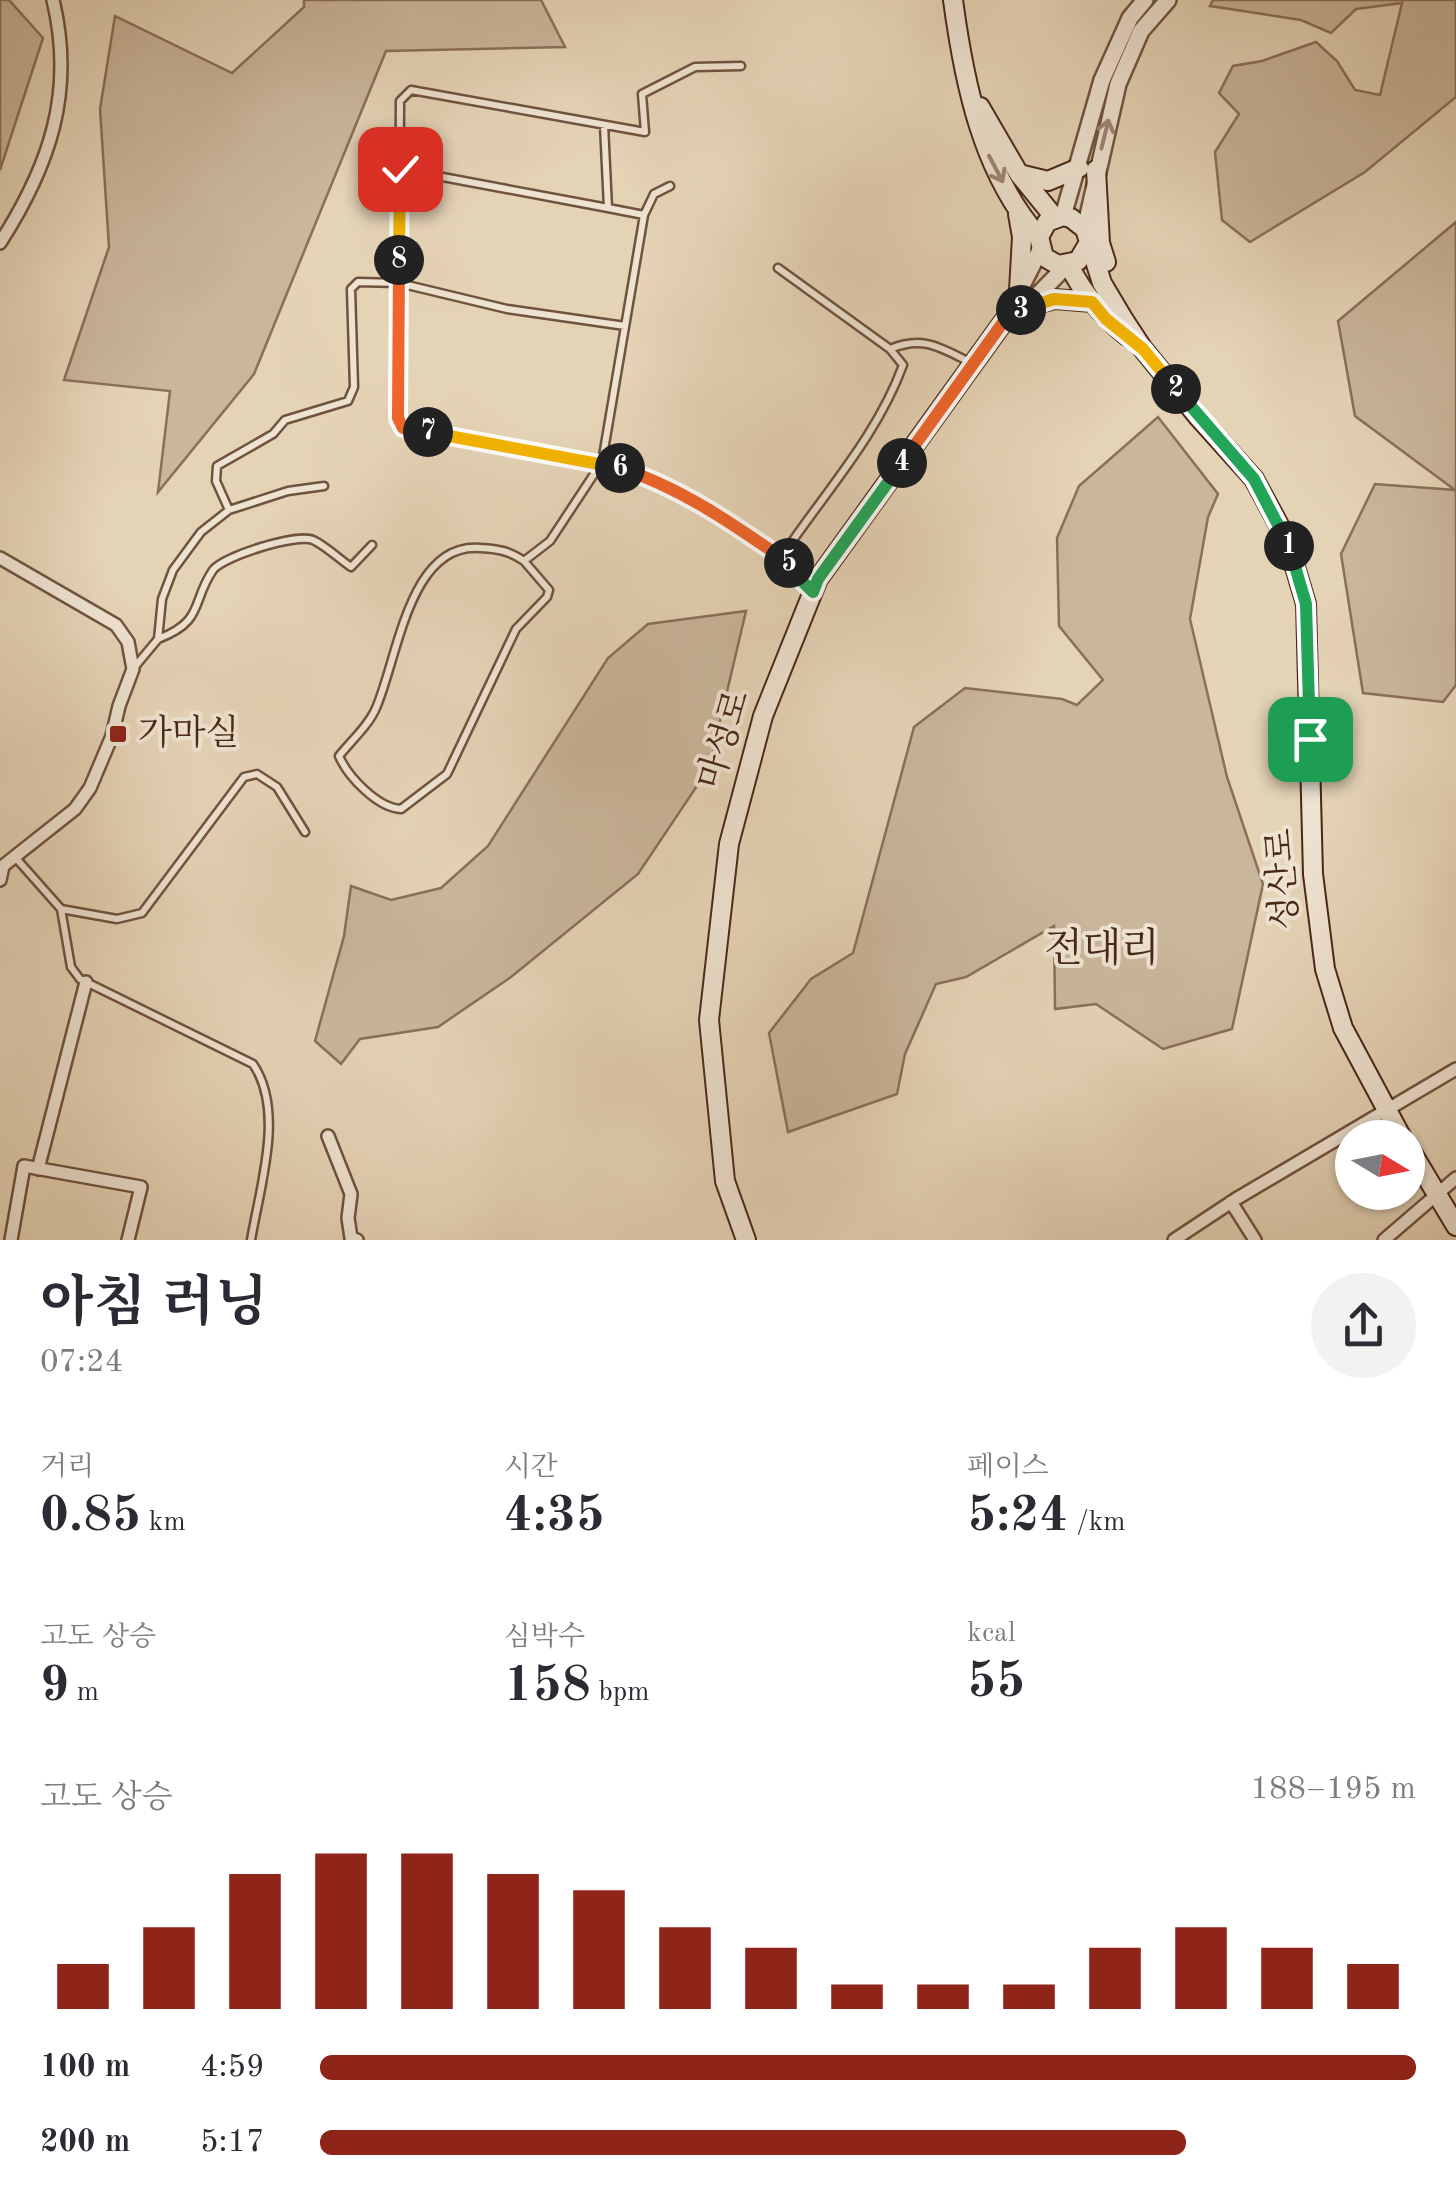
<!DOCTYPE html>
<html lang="ko">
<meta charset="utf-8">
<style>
:root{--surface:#fff;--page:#f2f2f3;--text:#2b2b33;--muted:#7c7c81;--accent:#8f2418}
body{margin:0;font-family:"Old Standard TT","Noto Serif KR",serif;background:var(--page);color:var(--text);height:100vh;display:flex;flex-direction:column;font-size:38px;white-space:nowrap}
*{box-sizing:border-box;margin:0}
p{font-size:32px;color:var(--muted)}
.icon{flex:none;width:55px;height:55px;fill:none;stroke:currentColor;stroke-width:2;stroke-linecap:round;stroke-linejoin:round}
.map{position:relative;height:1240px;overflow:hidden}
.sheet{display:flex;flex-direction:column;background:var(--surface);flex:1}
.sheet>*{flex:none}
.needle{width:65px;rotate:100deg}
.tools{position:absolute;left:1335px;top:1120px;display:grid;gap:20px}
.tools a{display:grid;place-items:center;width:90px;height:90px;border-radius:50%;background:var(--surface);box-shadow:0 2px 8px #0004;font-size:50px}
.pin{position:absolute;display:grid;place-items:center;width:85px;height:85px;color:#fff;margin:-42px;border-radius:20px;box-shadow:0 5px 15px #0006}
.km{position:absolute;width:50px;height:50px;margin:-25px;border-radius:50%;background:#222;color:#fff;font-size:28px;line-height:50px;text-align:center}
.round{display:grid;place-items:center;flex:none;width:105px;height:105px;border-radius:52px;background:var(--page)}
.head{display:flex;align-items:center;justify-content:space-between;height:170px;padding:0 40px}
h1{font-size:55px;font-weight:700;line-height:75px}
.metrics{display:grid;grid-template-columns:repeat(3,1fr);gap:15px;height:170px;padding:10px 40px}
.metrics div{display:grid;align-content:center}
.metrics b{font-size:50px;font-weight:700}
.metrics small{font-size:28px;font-weight:400}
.metrics p{font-size:28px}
.chart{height:280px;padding:20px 40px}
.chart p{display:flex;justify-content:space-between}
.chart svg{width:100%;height:180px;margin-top:10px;stroke:var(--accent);stroke-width:6}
ul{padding:0 40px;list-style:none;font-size:32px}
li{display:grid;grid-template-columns:160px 120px 1fr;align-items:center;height:75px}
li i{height:25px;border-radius:12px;background:var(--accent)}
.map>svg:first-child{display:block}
</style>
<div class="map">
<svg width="1456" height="1240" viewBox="0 0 1456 1240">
<rect width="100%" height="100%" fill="#e5d3b6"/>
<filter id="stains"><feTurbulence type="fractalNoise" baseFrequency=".002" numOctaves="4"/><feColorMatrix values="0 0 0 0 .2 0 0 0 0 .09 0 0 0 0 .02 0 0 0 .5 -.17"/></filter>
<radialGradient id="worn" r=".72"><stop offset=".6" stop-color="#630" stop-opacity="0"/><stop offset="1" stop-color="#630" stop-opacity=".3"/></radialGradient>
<path fill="#cab69b" stroke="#8a6f59" stroke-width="2.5" d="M0 0H9L43 38 0 170Z
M304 0H541L565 47 386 51 254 374 158 492 170 391 64 380 109 247 100 109 115 16 232 73 304 7Z
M1213 0H1456V97L1365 172 1250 242 1222 220 1215 152 1239 114 1219 93 1233 66 1262 61 1316 42 1337 61 1355 90 1380 95 1402 3 1356 9 1331 33 1301 20 1210 6Z
M1456 222V685L1443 702 1363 693 1341 554 1375 484 1455 490 1355 416 1338 321Z
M1158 417 1218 494 1208 517 1190 619 1227 777 1263 884 1232 1029 1163 1049 1096 1004 1055 1009 1054 926 966 977 936 984 905 1054 897 1094 788 1132 769 1033 811 979 853 953 914 727 965 688 1062 699 1077 705 1103 680 1059 626 1057 538 1079 486Z
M746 611 709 768 638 874 511 977 438 1027 360 1039 341 1064 315 1041 344 936 351 886 391 900 441 888 488 846 608 658 648 624Z"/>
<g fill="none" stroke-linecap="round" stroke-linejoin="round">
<defs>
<path id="service" d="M741 66 695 67 642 94 645 132 411 90 400 101 398 418 403 428 608 463 645 476 723 516 790 563
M400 169 608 208
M644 215 654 194 670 186
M778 268 890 349C924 335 940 348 972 363
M229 510 288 491 324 486
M524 561 549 590 547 597 516 629 447 774 401 809C378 808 348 777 339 756 351 741 369 725 376 708 398 658 409 541 481 548 499 549 509 551 524 561L550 541 602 462 644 215 608 208 604 125
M811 590 792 571 787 549C827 490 878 434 903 365L890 349
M158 639C205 621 191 602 213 570 223 556 298 533 313 540 326 546 339 559 351 567L372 545
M133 669 158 639 162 599 173 570 201 532 229 510 216 481 217 466 273 434 285 420 348 401 354 387 351 289 358 282 399 283 507 309 625 326
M15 857 61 909 71 967 80 979 253 1064C285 1111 260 1186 251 1240
M61 909 117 919 142 913 244 777 257 774 277 787 305 832"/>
<path id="minor" d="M0 243C50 165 75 92 53 0
M0 558 116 625 128 642 133 669 119 706 112 736 90 788 75 809 3 866 0 880
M328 1136 351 1194 348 1218 351 1238 357 1240
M38 1169 86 982
M1231 1202 1255 1240
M11 1240 24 1166 141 1187 128 1240
M1174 1240 1236 1199 1456 1069
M1384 1240 1456 1178"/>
<path id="tertiary" d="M1063 216 1102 80 1130 18 1145 0
M1085 229 1118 84 1141 31 1168 0
M1006 317 1040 250
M1004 321 1027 306 1066 266"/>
<path id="secondary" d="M953 0C964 82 982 173 1039 237
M980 107 1019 174 1055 218
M1096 170 1100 243 1106 262
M1019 174 1048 181 1079 168
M1018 214 1022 237 1019 290
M1088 244 1078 261 1058 265 1044 257 1039 237 1047 222 1063 216 1071 218 1085 229 1102 283 1124 320 1143 349 1199 418 1254 479 1287 540 1306 604 1313 874 1325 969 1343 1028 1402 1138
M1069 265C1083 294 1102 316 1127 336
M1027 306 1055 299 1092 302
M1408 1146 1456 1226
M746 1240 725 1181 709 1020 729 844 763 716 818 579 1004 321"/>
</defs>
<use href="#service" stroke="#70533f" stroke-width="11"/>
<use href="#minor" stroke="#70533f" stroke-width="16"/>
<use href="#tertiary" stroke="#70533f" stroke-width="20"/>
<use href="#secondary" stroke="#492817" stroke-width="22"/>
<use href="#service" stroke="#eee2d0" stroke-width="6"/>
<use href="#minor" stroke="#eee2d0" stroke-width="11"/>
<use href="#tertiary" stroke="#eee2d0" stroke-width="15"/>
<use href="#secondary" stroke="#eee2d0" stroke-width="18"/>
</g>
<defs><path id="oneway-shaft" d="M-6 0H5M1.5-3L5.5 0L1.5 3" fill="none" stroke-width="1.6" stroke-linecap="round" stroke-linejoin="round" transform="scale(2.5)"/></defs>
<g stroke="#9c8574">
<use href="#oneway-shaft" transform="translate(1105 134) rotate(-76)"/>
<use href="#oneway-shaft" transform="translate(996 169) rotate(62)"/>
</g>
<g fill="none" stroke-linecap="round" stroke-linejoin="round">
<defs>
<path id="split-1" d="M1289 546 1306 604 1310 739"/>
<path id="split-2" d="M1176 389 1254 479 1289 546"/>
<path id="split-3" d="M1021 310 1054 299 1092 302 1106 319 1143 349 1176 389"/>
<path id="split-4" d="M902 463 1004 321 1021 310"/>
<path id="split-5" d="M789 563 792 571 813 592 818 579 902 463"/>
<path id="split-6" d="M620 468C682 488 736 526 789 563"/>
<path id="split-7" d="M428 432 620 468"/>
<path id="split-8" d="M399 260 398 418 403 428 428 432"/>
<path id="split-9" d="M399 260 400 169"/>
</defs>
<use href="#split-1" stroke="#fff" stroke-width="20"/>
<use href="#split-2" stroke="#fff" stroke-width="20"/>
<use href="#split-3" stroke="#fff" stroke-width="20"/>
<use href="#split-4" stroke="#fff" stroke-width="20"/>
<use href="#split-5" stroke="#fff" stroke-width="20"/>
<use href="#split-6" stroke="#fff" stroke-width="20"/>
<use href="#split-7" stroke="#fff" stroke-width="20"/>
<use href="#split-8" stroke="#fff" stroke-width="20"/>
<use href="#split-9" stroke="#fff" stroke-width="20"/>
<use href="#split-1" stroke="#22a559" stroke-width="12"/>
<use href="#split-2" stroke="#22a559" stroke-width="12"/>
<use href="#split-3" stroke="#f5b400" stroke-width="12"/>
<use href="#split-4" stroke="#f0652b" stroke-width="12"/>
<use href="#split-5" stroke="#22a559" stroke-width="12"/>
<use href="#split-6" stroke="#f0652b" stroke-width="12"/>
<use href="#split-7" stroke="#f5b400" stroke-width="12"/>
<use href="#split-8" stroke="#f0652b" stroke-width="12"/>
<use href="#split-9" stroke="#f5b400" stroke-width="12"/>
</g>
<rect fill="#8f2418" stroke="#eee2d0" stroke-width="4" x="108" y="724" width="20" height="20" rx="5"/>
<g text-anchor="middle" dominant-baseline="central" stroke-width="8" stroke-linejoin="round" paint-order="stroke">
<g font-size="35" fill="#492817" stroke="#eee2d0" text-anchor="start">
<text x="138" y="734">가마실</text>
</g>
<g font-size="35" fill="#492817" stroke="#eee2d0">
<text transform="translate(725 740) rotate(-73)">마성로</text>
<text transform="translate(1284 879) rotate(-94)">성산로</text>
</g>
<g font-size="40" fill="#492817" stroke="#eee2d0">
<text x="1102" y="951">전대리</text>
</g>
</g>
<rect width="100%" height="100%" filter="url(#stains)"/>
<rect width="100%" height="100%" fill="url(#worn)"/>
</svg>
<div class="tools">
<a><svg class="needle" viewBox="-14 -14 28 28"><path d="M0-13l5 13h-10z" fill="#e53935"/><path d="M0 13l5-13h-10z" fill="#7c7c81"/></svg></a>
</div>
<div class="pin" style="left:1310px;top:739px;background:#1e9e55"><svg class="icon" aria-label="arrive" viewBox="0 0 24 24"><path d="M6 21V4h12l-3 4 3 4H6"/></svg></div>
<div class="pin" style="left:400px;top:169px;background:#d93025"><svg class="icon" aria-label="check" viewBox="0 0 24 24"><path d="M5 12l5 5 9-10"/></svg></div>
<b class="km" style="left:1289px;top:546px">1</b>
<b class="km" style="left:1176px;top:389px">2</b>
<b class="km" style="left:1021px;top:310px">3</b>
<b class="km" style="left:902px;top:463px">4</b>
<b class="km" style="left:789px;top:563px">5</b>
<b class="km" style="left:620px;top:468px">6</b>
<b class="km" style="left:428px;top:432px">7</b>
<b class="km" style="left:399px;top:260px">8</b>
</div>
<section class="sheet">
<div class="head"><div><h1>아침 러닝</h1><p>07:24</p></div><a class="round"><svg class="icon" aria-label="share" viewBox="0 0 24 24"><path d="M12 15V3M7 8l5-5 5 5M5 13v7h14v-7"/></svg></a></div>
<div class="metrics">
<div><p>거리</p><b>0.85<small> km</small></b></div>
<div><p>시간</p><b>4:35</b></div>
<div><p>페이스</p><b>5:24<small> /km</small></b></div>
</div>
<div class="metrics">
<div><p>고도 상승</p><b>9<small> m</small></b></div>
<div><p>심박수</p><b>158<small> bpm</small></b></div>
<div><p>kcal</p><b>55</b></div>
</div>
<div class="chart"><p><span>고도 상승</span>188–195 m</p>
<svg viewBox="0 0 160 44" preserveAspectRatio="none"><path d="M5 44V33M15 44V24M25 44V11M35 44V6M45 44V6M55 44V11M65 44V15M75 44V24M85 44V29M95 44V38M105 44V38M115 44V38M125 44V29M135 44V24M145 44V29M155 44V33"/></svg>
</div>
<ul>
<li><b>100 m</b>4:59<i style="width:100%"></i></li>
<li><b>200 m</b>5:17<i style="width:79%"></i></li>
</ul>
</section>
